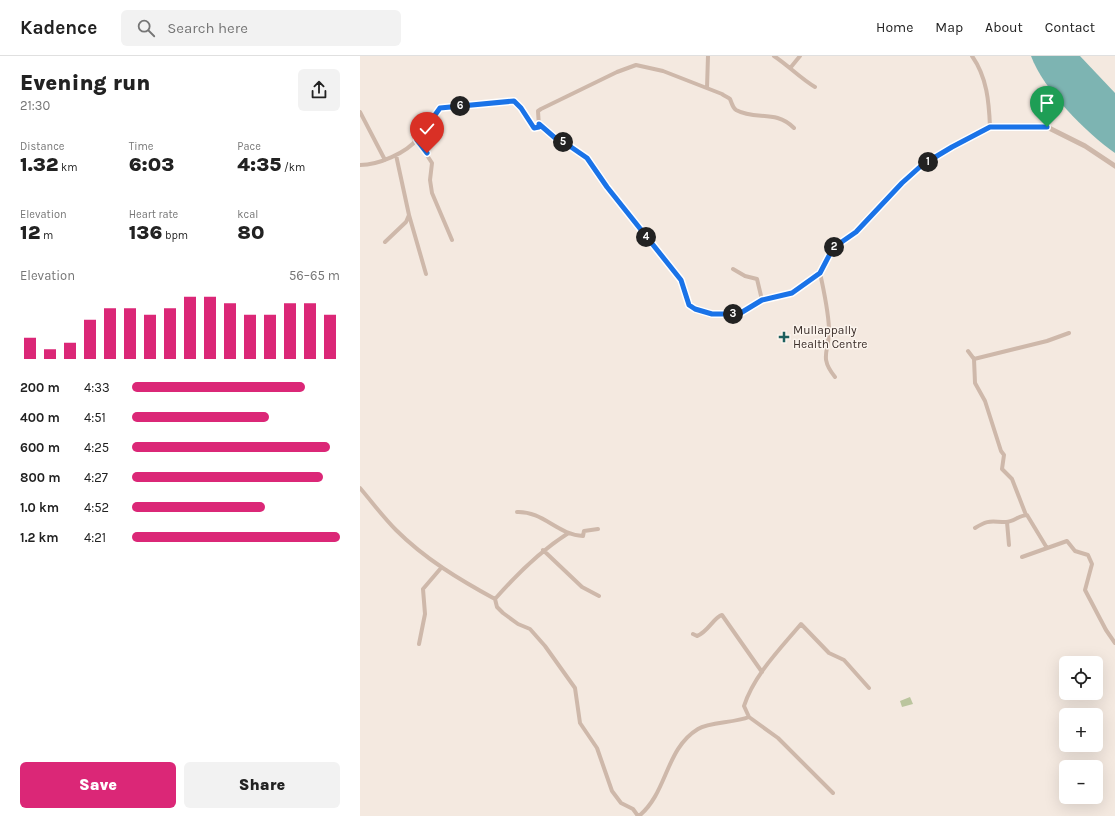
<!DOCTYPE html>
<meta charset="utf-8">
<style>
:root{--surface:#fff;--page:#f2f2f2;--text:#222;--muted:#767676;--line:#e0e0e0;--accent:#db2777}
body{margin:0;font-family:Karla,sans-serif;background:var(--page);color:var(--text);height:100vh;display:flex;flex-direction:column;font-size:15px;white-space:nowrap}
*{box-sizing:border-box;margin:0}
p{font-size:13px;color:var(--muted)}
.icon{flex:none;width:22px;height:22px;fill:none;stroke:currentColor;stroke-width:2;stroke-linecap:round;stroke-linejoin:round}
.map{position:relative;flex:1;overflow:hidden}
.panel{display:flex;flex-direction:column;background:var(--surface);width:360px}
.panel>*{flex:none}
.buttons{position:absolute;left:699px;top:600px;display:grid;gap:8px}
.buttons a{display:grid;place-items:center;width:44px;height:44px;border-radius:6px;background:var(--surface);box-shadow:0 4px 16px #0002;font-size:20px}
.pin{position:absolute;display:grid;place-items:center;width:34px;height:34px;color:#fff;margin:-41px -17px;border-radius:50% 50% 50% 0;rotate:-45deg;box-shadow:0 0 4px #0007}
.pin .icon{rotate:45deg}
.km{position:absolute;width:20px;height:20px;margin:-10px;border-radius:50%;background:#222;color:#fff;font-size:11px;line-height:20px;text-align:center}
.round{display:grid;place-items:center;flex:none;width:42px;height:42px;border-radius:6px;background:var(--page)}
.summary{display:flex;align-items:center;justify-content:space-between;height:68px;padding:0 20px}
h1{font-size:22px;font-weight:800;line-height:30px}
.metrics{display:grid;grid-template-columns:repeat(3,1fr);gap:6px;height:68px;padding:4px 20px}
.metrics div{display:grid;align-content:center}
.metrics b{font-size:20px;font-weight:800}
.metrics small{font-size:11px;font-weight:400}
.metrics p{font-size:11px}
.chart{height:112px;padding:8px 20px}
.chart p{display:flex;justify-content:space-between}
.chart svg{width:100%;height:72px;margin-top:4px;stroke:var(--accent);stroke-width:6}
.cta{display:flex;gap:8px;margin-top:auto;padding:8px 20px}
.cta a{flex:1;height:46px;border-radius:6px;background:var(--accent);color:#fff;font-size:16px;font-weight:800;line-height:46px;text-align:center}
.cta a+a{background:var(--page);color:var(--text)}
ul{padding:0 20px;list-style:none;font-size:13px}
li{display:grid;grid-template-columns:64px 48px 1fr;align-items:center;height:30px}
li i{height:10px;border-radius:5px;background:var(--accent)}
header{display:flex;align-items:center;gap:24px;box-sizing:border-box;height:56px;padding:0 20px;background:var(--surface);border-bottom:1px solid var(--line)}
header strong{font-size:19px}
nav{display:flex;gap:22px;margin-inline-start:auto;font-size:14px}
.search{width:280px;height:36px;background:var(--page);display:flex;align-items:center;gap:10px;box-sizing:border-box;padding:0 14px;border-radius:6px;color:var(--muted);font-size:15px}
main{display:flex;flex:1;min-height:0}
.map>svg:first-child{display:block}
</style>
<header>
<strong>Kadence</strong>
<div class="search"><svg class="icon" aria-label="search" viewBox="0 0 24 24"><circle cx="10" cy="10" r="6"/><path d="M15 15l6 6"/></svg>Search here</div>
<nav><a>Home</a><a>Map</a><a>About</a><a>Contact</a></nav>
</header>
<main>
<section class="panel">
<div class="summary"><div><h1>Evening run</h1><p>21:30</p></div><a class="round"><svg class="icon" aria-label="share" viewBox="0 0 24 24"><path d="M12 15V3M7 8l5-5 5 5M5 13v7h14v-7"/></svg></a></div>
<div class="metrics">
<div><p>Distance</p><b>1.32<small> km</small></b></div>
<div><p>Time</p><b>6:03</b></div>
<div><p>Pace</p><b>4:35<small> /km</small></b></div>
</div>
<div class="metrics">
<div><p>Elevation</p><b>12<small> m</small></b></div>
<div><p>Heart rate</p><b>136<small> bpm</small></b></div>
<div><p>kcal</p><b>80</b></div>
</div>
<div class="chart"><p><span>Elevation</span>56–65 m</p>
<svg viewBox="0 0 160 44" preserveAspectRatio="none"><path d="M5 44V31M15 44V38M25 44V34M35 44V20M45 44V13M55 44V13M65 44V17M75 44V13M85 44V6M95 44V6M105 44V10M115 44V17M125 44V17M135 44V10M145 44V10M155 44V17"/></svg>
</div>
<ul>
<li><b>200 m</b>4:33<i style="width:83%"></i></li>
<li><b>400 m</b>4:51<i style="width:66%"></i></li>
<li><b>600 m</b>4:25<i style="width:95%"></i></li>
<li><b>800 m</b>4:27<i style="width:92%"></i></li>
<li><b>1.0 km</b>4:52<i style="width:64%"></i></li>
<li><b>1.2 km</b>4:21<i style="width:100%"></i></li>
</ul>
<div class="cta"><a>Save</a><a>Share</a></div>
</section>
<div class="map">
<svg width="755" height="760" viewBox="0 0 755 760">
<rect width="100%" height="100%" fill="#f4e9e0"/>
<path fill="#bbc59e" d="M550 641 553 648 542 651 540 645Z"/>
<path fill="#7db4b2" d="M671 0H720L755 37V97C726 77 683 33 671 0Z"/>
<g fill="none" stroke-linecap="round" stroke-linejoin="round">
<path stroke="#ceb8aa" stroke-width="4" d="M414 0C429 10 440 22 455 31
M431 11 440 0
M347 32 348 0
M0 56 25 104
M179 68 194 81 211 91 227 102 247 131 321 224 329 249 335 253 352 258H379L402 244 432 237 460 217 473 192 496 176 542 127 562 109 591 91 630 71C629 46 627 21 612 0
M57 84 72 107 70 124 72 137 92 184
M0 109C18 109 47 97 58 82 66 73 71 60 80 52L154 45 174 73 179 71 178 55 181 53 257 16 276 9 303 15 362 38C364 40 368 41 370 43 372 47 372 51 376 54 396 65 415 53 434 72
M49 159 66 218
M25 186 46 166 49 159 36 99
M373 213 385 220 397 223 402 244
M460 217C464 235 468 254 469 272 470 295 458 300 475 321
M608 295 614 303 615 327 625 345 641 395 644 399 642 413 652 423 666 459
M614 303 687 285 709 277
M0 432C12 446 23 461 36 474 65 503 100 524 135 543L137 551 143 557 158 568 170 573 185 590 215 632 220 667 237 692 252 735 261 747 273 753 278 760
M157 456C183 455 198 479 223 480L224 475 238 473
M647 466 649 489
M615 472C629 463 631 466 646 466 653 466 660 459 667 459L687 492
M183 494 222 531 239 540
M662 501 707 485 715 495 728 499 732 508 725 534 746 574 755 587
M135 543C157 518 179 496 207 478
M333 578 337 580C348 576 354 561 362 559L402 616
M59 588 65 558 63 533 81 512
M473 737 418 682 389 661 384 650C394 619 420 593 441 568L469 597 484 604 509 632
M279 760C308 736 305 693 338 673 349 666 374 667 389 661"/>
<path stroke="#ceb8aa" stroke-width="5" d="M630 71H687L725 90 755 110"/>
</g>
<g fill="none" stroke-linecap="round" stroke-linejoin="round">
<defs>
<path id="route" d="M67 97 57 84 80 52 154 45 161 52 174 72 179 71V68L194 81 211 91 227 102 247 131 321 224 329 249 335 253 352 258H379L402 244 432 237 460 217 473 192 496 176 542 127 562 109 592 91 630 71H687"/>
</defs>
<use href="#route" stroke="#fff" stroke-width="8"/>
<use href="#route" stroke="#1a73e8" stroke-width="5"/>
</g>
<path fill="#1d605f" stroke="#fbf4ed" stroke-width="1.5" d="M422 275h4v4h4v4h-4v4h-4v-4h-4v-4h4z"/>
<g text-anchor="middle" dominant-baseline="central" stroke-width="3" stroke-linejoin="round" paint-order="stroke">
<g font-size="12" fill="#3b2e2a" stroke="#fbf4ed" text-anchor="start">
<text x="433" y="274">Mullappally<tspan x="433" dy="14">Health Centre</tspan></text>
</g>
</g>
</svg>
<div class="buttons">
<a><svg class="icon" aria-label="locate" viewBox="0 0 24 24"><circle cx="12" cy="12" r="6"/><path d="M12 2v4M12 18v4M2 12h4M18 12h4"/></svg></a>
<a>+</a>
<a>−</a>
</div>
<div class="pin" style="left:687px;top:71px;background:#1e9e55"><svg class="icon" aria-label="arrive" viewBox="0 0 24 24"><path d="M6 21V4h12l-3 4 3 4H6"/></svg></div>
<div class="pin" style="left:67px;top:97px;background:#d93025"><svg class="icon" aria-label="check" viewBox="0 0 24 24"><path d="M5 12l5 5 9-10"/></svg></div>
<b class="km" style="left:568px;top:106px">1</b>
<b class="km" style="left:474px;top:191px">2</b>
<b class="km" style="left:373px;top:258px">3</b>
<b class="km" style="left:286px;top:181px">4</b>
<b class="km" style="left:203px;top:86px">5</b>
<b class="km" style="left:100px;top:50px">6</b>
</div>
</main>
